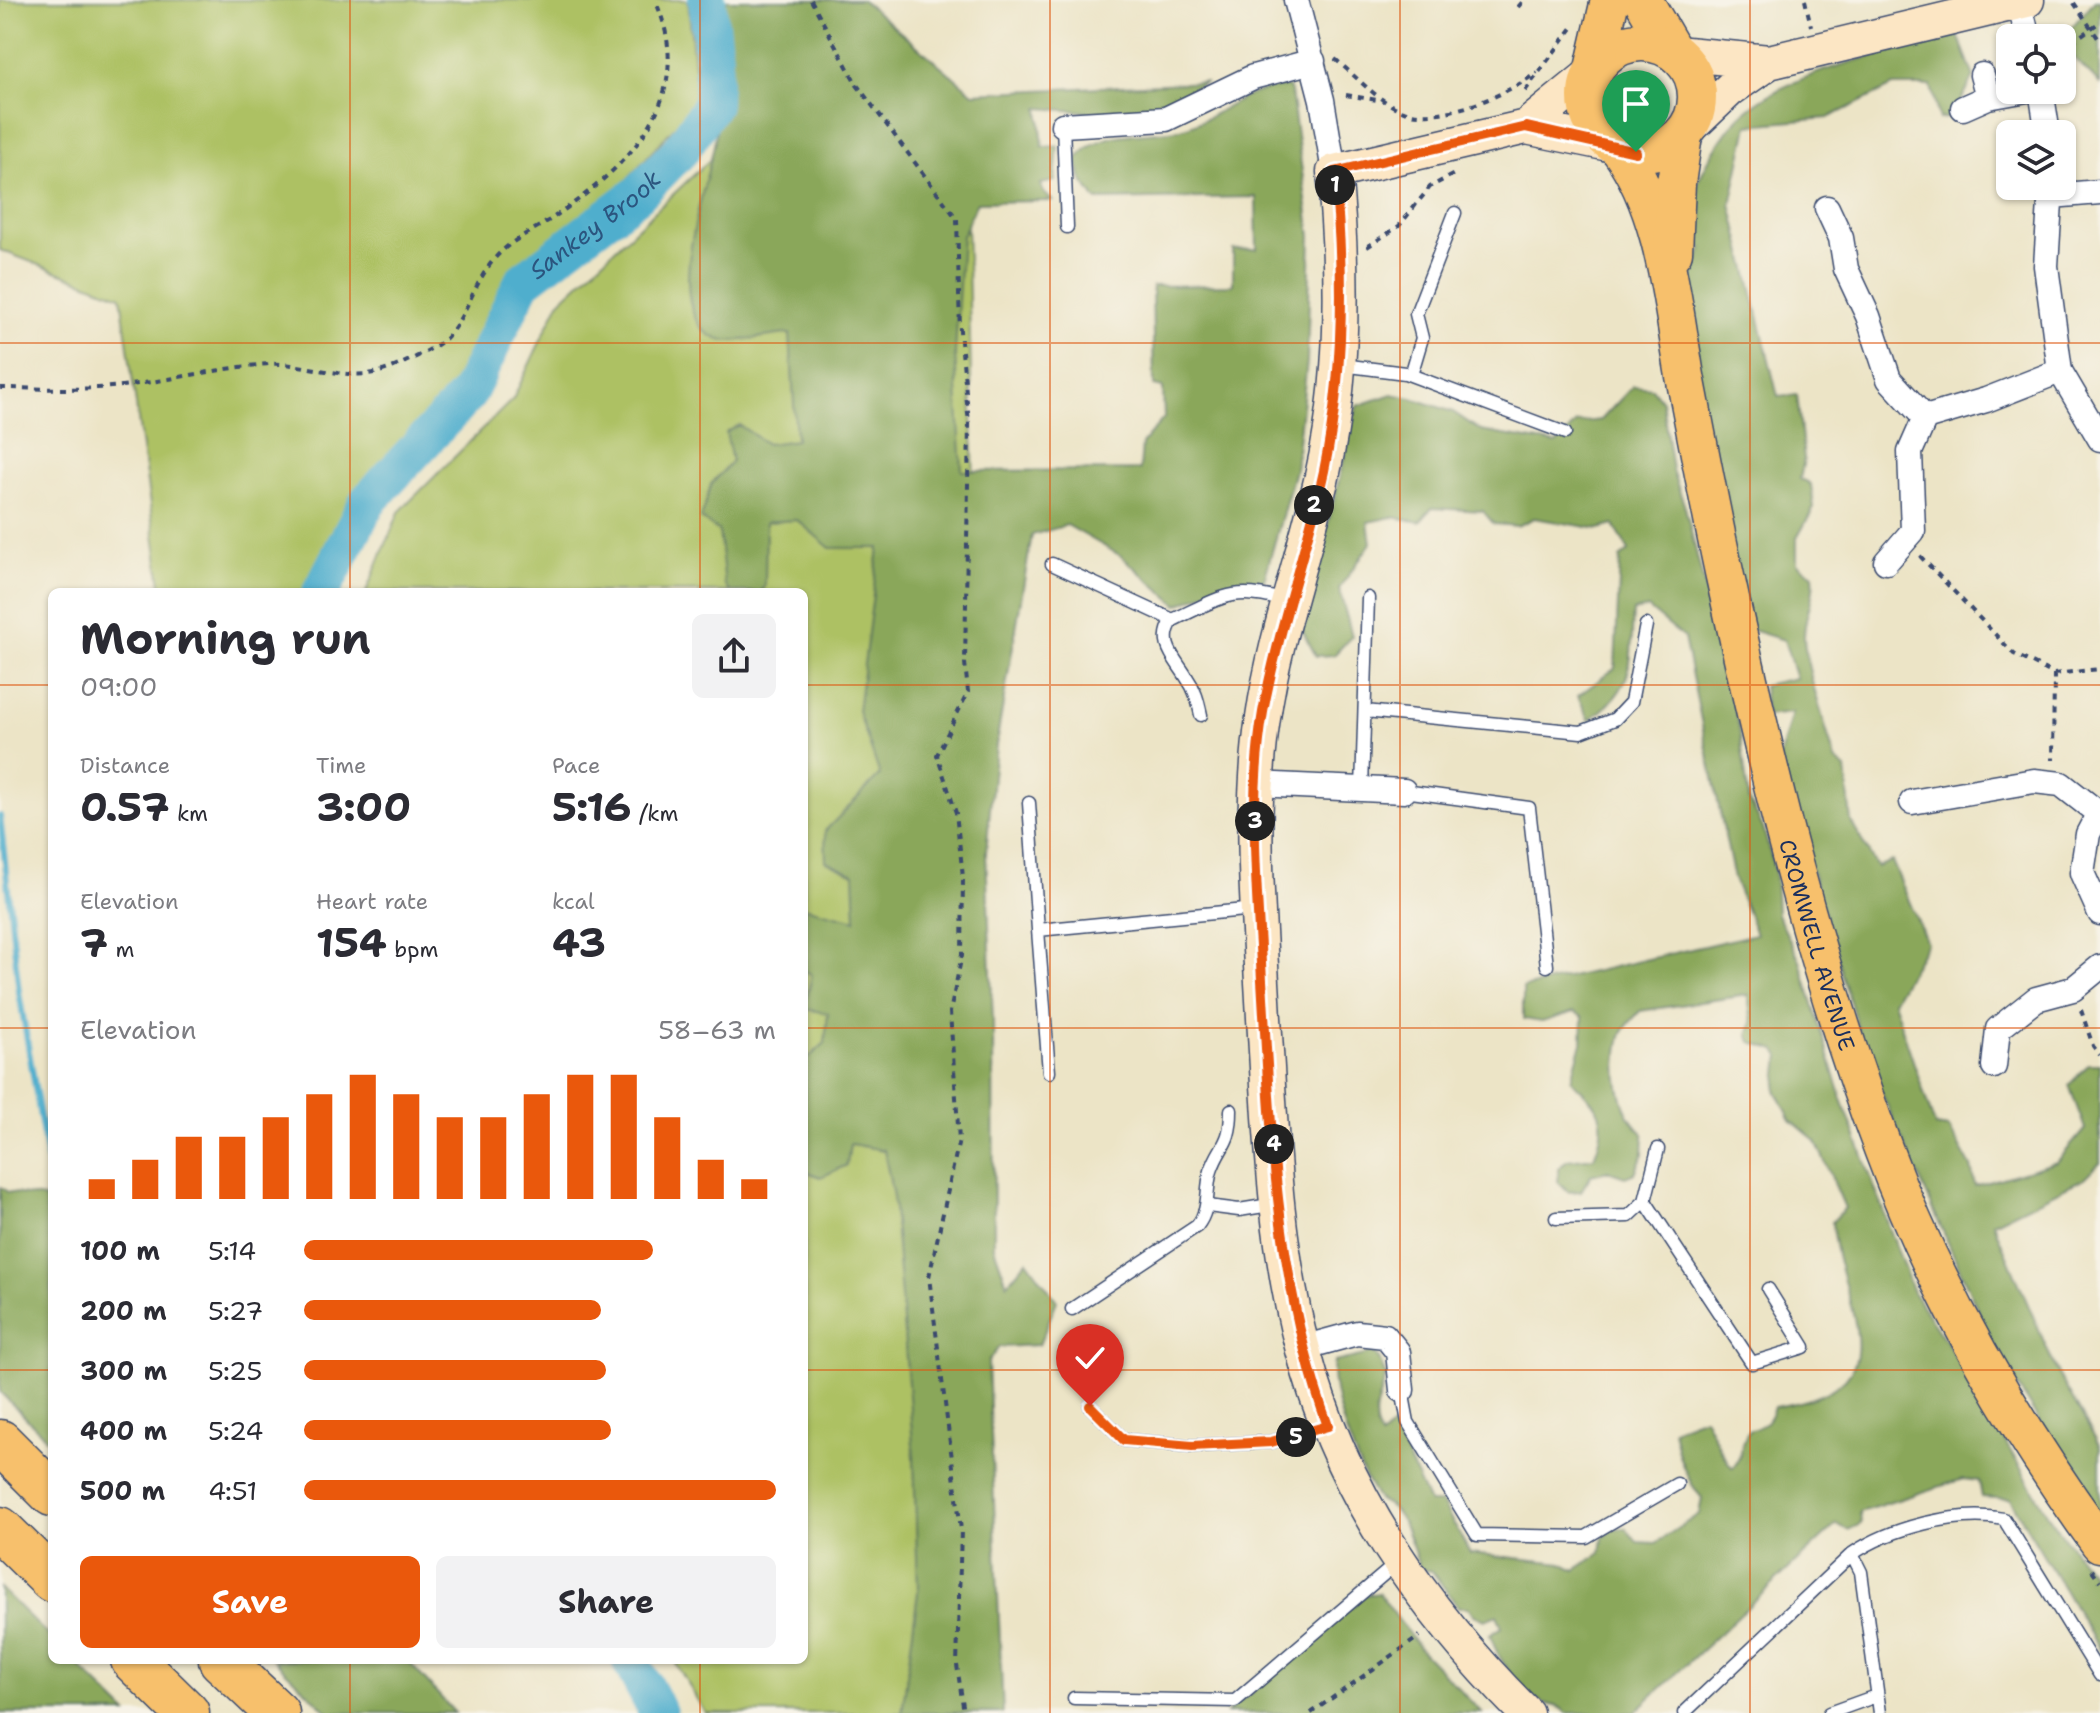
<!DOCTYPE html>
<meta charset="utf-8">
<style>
:root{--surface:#fff;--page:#f2f2f3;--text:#2b2b33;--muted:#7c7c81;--accent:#ea580c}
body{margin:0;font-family:"Shantell Sans",sans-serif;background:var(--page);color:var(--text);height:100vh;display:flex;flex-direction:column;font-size:30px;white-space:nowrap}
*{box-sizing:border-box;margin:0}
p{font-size:26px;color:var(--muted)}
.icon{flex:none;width:44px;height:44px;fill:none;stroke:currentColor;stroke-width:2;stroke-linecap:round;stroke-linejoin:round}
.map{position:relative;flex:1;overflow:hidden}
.details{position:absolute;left:48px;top:588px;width:760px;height:1076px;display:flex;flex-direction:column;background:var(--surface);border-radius:12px;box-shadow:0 2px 6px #0004}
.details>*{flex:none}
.controls{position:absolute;left:1996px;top:24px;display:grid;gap:16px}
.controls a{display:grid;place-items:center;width:80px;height:80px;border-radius:12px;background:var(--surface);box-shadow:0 2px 6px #0004;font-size:40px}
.pin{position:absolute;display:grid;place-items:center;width:68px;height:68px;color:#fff;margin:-82px -34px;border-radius:50% 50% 50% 0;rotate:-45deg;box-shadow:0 0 8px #0007}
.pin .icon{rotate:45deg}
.km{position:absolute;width:40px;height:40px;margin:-20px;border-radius:50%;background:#222;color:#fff;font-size:22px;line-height:40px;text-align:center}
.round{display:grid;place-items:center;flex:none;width:84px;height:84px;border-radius:12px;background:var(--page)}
.head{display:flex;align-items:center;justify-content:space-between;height:136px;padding:0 32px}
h1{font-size:44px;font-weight:700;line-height:60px}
.metrics{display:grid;grid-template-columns:repeat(3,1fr);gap:12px;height:136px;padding:8px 32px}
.metrics div{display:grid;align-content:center}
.metrics b{font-size:40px;font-weight:700}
.metrics small{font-size:22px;font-weight:400}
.metrics p{font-size:22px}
.chart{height:224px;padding:16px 32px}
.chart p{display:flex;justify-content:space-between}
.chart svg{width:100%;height:144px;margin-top:8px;stroke:var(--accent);stroke-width:6}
.button{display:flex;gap:16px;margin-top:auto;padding:16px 32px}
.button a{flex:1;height:92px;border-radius:12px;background:var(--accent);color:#fff;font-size:32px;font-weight:700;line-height:92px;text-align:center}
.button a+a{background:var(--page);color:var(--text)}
ul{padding:0 32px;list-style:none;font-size:26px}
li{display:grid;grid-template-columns:128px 96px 1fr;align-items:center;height:60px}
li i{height:20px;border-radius:10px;background:var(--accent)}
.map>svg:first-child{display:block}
</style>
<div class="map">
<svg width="2100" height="1713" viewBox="0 0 2100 1713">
<rect width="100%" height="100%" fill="#f7f3e8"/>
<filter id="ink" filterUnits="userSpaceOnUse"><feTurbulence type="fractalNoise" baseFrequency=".0125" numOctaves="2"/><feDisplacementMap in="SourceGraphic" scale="16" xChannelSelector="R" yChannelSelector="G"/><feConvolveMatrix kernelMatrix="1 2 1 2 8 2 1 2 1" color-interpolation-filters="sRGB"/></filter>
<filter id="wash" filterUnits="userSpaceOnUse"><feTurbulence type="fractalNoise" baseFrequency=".006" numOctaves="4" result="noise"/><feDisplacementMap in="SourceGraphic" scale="32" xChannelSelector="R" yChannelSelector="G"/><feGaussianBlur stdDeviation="1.8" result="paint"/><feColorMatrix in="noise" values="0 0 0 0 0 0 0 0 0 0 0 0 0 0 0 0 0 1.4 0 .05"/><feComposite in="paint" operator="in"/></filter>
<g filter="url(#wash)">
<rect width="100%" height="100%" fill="#ece4c6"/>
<path fill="#adc164" stroke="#647861" stroke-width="2" d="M0 0H688L697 102 613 195 513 271 451 392 354 493 304 592H162L121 296 0 250Z
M1619 96a24 24 0 1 1 48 0a24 24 0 1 1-48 0Z
M751 121 966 188 974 488 957 1349 981 1713H705L674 1660H804V592H366L399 512 513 399 559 302Z"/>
<path fill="#8aa75a" stroke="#526b5c" stroke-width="2" d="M705 0H862L973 93 1206 82 1162 105 1104 113 1039 108 1043 147 1058 146 1055 181 1041 184 1043 192 1053 201 977 202 962 236 955 353 962 471 1140 470 1142 444 1164 418 1163 388 1154 386 1152 286 1233 285V250L1257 249 1256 197 1096 200 1081 178 1077 160C1097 127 1147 137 1180 129 1219 119 1247 85 1289 87L1291 92 1311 236 1307 362 1295 470 1264 580H1237L1178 605 1121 556 1067 525 1032 535 996 745 986 853 993 1021 994 1247 1007 1284 1027 1260 1057 1301 1039 1345 999 1347 988 1362 1003 1713H902L918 1592 914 1458 893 1197 884 1150 850 1144 847 1165 821 1177 804 1171V1062L825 1043 828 1013 804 1009 812 975 804 970V907L856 920 854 874 826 861 825 831 880 775 858 711 879 548H830L797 520 766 522 765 587 760 592H730L725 585 719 531 701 519 711 484 732 461 726 433 739 425 767 444 796 440 790 334C773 334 731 345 717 339 655 313 711 179 716 133 722 87 715 45 705 0Z
M2095 0H2100V84L2062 46V38Z
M1958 35 1974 77 1952 117 1939 119 1931 86H1893L1828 118 1748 125 1731 204 1778 397 1797 395 1804 459 1800 479 1811 485 1814 508 1797 538V563L1813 575C1816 596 1804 615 1804 637 1805 667 1827 729 1835 760L1846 769 1851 822 1877 867 1892 861 1927 943 1893 1001 1935 1126 1949 1128 1971 1167 1975 1186 2057 1162 2085 1129 2069 1085 2089 1064H2100V1163L2085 1178 1993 1223 2057 1372 2100 1447V1520L1997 1353 1867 1060 1779 759 1792 713 1766 716 1763 685 1796 678 1784 640 1748 629 1691 360 1697 318 1684 301 1702 249 1688 203C1701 175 1713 148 1733 124 1777 71 1894 52 1958 35Z
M1633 386 1652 388 1662 401 1672 470 1685 507 1739 727 1749 800 1763 828 1775 871 1777 914 1800 961 1842 1099 1913 1292 1949 1346 2051 1520 2100 1585V1650L2010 1499 1982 1497 1979 1481 1963 1479 1860 1512 1861 1524 1848 1530 1837 1524 1634 1713H1567C1558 1703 1550 1707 1539 1701 1517 1687 1498 1659 1490 1635L1502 1627 1497 1615 1485 1620 1474 1615 1468 1607H1458L1432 1571 1420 1569C1413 1550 1407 1522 1391 1507 1386 1503 1380 1503 1376 1497 1358 1468 1328 1395 1334 1362L1373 1353 1379 1359 1386 1376C1380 1399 1368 1414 1381 1437L1393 1426 1429 1503H1442L1470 1553 1562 1563 1575 1570 1601 1553 1603 1537 1613 1529 1626 1528 1637 1542 1656 1543 1699 1514 1702 1498C1686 1480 1677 1453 1673 1429L1704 1417C1711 1430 1725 1462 1733 1468 1742 1458 1741 1444 1748 1431 1763 1427 1769 1422 1774 1407 1913 1386 1838 1310 1832 1222L1845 1208 1816 1141 1791 1120 1776 1090 1780 1056 1776 1050 1751 1042 1748 1035 1752 1024 1748 995 1640 1011C1634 1018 1624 1027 1621 1036 1613 1068 1617 1112 1644 1134L1643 1154 1635 1173 1625 1177 1608 1171 1591 1175 1581 1191 1568 1192 1558 1182V1169L1567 1160 1594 1157C1610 1118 1600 1107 1571 1080L1582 1043 1583 1017 1574 1012 1542 1022 1523 1019V988L1756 934 1734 879 1684 638 1648 608 1633 611C1630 663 1637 687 1589 720L1578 696 1615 668 1620 558 1629 551 1614 525 1599 529 1534 518 1517 526 1494 524 1483 511 1432 508 1420 522 1392 517 1368 522 1371 543 1339 589 1352 636 1334 655 1316 656 1302 630 1357 406 1392 394 1412 398 1453 412 1481 431 1557 444 1576 423 1601 420Z
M0 1187 8 1192 45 1198 52 1249V1444L0 1392Z
M0 1588 52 1639V1660H73L127 1713H0Z
M1379 1593 1420 1649 1482 1713H1227L1365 1595Z
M274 1660H407L455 1713H329Z"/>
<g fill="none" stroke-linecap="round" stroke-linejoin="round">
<path stroke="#4faecd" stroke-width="6" d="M0 816 19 992 52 1188"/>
<g stroke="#4faecd" stroke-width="38">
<path id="s1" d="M321 592 368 501 468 394 523 281 638 194 681 150 712 104 714 57 707 0"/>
<path d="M630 1660 658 1713"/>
</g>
</g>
</g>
<g filter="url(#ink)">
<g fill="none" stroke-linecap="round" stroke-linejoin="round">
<defs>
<path id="lane" d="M1063 125 1067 227
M1342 365 1405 373 1565 433
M1411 375 1422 338 1416 314 1455 213
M1052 564 1173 620C1220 598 1233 585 1285 601
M1173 620C1157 643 1175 658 1187 678 1195 689 1198 701 1201 715
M1365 711 1581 732 1615 719 1631 702 1646 625
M1362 789 1368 598
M1404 791 1529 808 1547 966
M1029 803 1038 930
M1049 1072 1038 930 1255 909
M1645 1201 1752 1363 1804 1347 1768 1289
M1208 1206 1239 1210 1276 1204
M1556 1218 1629 1216 1645 1201 1658 1149
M1072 1309 1197 1226C1211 1208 1205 1191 1211 1171 1220 1144 1231 1146 1231 1110
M1402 1390 1408 1422 1477 1535 1586 1537 1677 1484
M1090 1406 1124 1440 1192 1446 1271 1442 1326 1427
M1852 1554 1861 1572 1880 1713
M1074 1698 1235 1701 1398 1562
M1684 1713 1852 1554C1890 1528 1957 1510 2004 1519L2100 1675
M1829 1713 1876 1696"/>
<path id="street" d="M1296 0 1322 100 1334 172
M2019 2 2028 38
M2041 90 2048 134
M1988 97 2027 90
M1963 108 1988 97 1982 75
M1063 125 1166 119 1253 77 1313 61
M2051 186 2046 266 2060 371 2100 439
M2051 196 2100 192
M1827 208 1841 238 1846 269 1868 316 1889 379 1925 418 1910 452 1913 531 1886 562
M1925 418 1986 400 2060 371
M1256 784 1404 791
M1912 802 2034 781 2061 784 2097 812
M2100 811 2088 834 2082 873 2100 913
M1994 1066 1998 1029 2036 999 2073 989 2100 967
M1302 1348 1357 1333 1385 1336 1398 1352 1402 1390"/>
<path id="secondary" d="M1676 53 1769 62 2027 0
M1526 127 1591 74
M1688 129 1730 89 1769 62
M1526 1713C1423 1610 1340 1492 1303 1350 1274 1243 1271 1128 1264 1018 1259 918 1248 818 1263 718 1275 634 1305 554 1323 472 1345 374 1344 272 1334 172L1526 127 1614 145"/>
<g id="primary">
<path d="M1643 0 1672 50"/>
<circle cx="1642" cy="97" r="55"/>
<path d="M1594 69 1610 0"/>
<path id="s2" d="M1619 148C1665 211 1672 301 1685 376 1698 444 1711 513 1726 581 1768 774 1814 966 1884 1151 1936 1291 2013 1423 2100 1543"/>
<path d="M1673 252 1676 183 1683 135"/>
</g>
<path id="highway" d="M0 1442 52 1494
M0 1529 52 1580
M133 1660 187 1713
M221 1660 277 1713"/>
</defs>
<use href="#lane" stroke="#3a4a6e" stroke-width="15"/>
<use href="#street" stroke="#3a4a6e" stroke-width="27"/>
<use href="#secondary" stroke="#3a4a6e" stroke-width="37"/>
<use href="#primary" stroke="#3a4a6e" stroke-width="41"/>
<use href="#highway" stroke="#3a4a6e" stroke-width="47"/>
<path stroke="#3a4a6e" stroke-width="4" stroke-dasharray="6 6" stroke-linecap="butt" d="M811 0 857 85 957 219 960 331 969 423 965 663 968 692 937 755 956 813 963 877 962 955 950 1012 959 1140 929 1277 961 1530 957 1665 964 1713
M1805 0 1811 26
M2074 3 2100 41
M1518 7 1524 0
M2062 49 2100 22
M1335 59C1356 76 1378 102 1404 111 1439 124 1510 94 1537 72
M1525 91 1572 28
M1346 95 1383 101
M1367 247 1399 226 1430 187 1454 174
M0 388C32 388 65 390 97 388 155 385 212 368 270 364 305 362 343 381 379 372 393 369 438 348 448 336 470 310 476 274 503 250 516 238 534 230 548 221 626 169 700 100 655 0
M1920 556 2014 654 2054 674 2053 760
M2054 674 2100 669
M2081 1010 2093 1046 2100 1055
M2092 1570 2100 1581
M1311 1713 1420 1636"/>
<use href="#lane" stroke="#fff" stroke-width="12"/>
<use href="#street" stroke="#fff" stroke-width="24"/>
<use href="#secondary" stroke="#fce6c4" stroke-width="34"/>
<use href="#primary" stroke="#f7c06c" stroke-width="38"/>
<use href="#highway" stroke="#f7c06c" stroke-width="44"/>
</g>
</g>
<g fill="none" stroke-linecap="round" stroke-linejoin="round" filter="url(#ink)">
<defs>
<path id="route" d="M1090 1406 1124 1440 1192 1446 1271 1442 1328 1426C1276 1283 1271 1131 1262 980 1257 891 1248 801 1263 712 1278 630 1306 552 1324 471 1344 373 1345 272 1334 172L1526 127 1636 152"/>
</defs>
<use href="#route" stroke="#fff" stroke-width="16"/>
<use href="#route" stroke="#ea580c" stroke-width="10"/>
</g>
<path fill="none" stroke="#de5710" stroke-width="2" stroke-opacity="0.55" d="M350 0V592M700 0V592M1050 0V1713M1400 0V1713M1750 0V1713M0 343H2100M0 685H52M804 685H2100M0 1028H52M804 1028H2100M0 1370H52M804 1370H2100M350 1660V1713M700 1660V1713"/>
<g text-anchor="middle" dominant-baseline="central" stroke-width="6" stroke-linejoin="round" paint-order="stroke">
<g font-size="22" fill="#1b2f5e" stroke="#f7f3e8">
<text stroke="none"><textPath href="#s2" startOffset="824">CROMWELL AVENUE</textPath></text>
</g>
<g font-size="24" font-style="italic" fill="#2b557f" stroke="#f7f3e8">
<text stroke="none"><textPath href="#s1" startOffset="466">Sankey Brook</textPath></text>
</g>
</g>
</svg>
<div class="controls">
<a><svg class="icon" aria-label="locate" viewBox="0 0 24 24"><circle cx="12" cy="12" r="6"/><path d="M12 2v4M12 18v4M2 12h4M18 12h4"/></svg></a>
<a><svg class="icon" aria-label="layers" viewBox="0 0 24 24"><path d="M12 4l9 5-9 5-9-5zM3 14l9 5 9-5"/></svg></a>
</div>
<div class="pin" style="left:1636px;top:152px;background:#1e9e55"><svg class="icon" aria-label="arrive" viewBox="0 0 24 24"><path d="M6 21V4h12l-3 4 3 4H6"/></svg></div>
<div class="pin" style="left:1090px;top:1406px;background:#d93025"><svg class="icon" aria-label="check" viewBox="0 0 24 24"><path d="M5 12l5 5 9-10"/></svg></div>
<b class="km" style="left:1335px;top:185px">1</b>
<b class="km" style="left:1314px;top:505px">2</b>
<b class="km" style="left:1255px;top:821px">3</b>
<b class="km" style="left:1274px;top:1144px">4</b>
<b class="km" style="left:1296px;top:1437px">5</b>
<section class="details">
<div class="head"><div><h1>Morning run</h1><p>09:00</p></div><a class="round"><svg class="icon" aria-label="share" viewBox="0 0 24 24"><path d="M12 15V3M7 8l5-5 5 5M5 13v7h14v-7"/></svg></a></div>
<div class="metrics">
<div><p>Distance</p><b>0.57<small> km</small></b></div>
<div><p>Time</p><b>3:00</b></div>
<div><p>Pace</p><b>5:16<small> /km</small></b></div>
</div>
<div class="metrics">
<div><p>Elevation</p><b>7<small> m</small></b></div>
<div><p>Heart rate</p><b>154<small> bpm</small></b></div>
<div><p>kcal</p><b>43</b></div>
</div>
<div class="chart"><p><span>Elevation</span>58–63 m</p>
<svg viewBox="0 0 160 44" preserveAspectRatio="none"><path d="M5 44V38M15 44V32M25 44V25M35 44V25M45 44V19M55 44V12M65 44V6M75 44V12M85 44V19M95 44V19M105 44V12M115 44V6M125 44V6M135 44V19M145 44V32M155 44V38"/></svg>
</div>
<ul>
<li><b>100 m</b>5:14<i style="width:74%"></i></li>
<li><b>200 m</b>5:27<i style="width:63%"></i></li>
<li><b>300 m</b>5:25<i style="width:64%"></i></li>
<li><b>400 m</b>5:24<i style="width:65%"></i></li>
<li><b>500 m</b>4:51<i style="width:100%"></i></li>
</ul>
<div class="button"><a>Save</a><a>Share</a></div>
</section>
</div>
